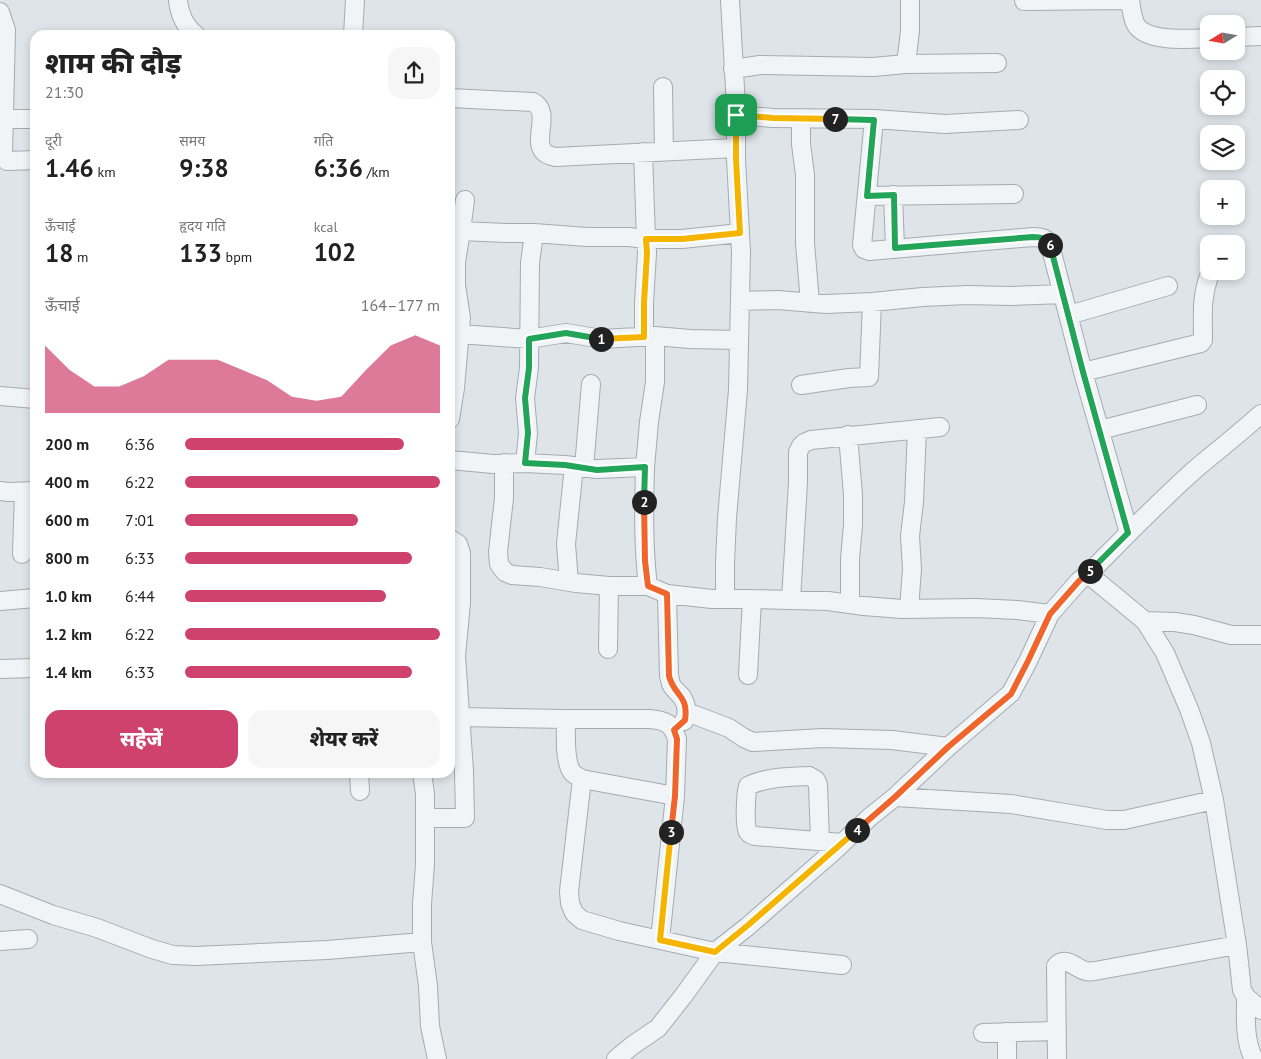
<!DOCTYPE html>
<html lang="hi">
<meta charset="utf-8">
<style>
:root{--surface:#fff;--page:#f6f6f6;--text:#222;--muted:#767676;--accent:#cf426e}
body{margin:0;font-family:"PT Sans","Noto Sans Devanagari",sans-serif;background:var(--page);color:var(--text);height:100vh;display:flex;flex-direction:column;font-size:19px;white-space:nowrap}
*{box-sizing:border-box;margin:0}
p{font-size:16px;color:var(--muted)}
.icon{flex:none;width:28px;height:28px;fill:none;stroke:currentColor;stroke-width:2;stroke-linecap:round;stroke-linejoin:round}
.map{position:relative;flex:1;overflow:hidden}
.sheet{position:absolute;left:30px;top:30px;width:425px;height:748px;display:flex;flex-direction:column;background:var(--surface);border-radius:15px;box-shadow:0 2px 8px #0003}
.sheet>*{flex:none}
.needle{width:32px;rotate:259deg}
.buttons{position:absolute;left:1200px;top:15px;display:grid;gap:10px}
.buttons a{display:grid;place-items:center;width:45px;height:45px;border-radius:10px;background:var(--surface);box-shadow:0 2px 8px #0003;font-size:25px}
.pin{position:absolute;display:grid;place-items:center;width:42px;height:42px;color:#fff;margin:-21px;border-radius:10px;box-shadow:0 2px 8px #0006}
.km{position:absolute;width:25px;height:25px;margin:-12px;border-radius:50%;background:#222;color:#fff;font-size:14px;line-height:25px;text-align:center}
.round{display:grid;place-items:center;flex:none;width:52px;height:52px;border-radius:15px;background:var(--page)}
.summary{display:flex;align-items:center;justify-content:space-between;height:85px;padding:0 15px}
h1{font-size:28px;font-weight:800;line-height:38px}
.stats{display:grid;grid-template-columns:repeat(3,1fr);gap:8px;height:85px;padding:5px 15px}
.stats div{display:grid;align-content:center}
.stats b{font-size:25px;font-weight:800}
.stats small{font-size:14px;font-weight:400}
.stats p{font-size:14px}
.chart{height:140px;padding:10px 15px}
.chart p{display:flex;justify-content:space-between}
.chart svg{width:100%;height:90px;margin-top:5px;fill:var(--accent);opacity:.7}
.primary-button{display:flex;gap:10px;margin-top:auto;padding:10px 15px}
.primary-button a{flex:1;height:58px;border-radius:15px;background:var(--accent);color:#fff;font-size:20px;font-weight:800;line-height:58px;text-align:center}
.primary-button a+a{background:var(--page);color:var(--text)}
ul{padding:0 15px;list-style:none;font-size:16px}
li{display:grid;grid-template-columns:80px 60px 1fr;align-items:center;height:38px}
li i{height:12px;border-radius:6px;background:var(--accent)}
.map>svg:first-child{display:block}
</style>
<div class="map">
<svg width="1261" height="1059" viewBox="0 0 1261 1059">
<rect width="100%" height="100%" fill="#dee4e8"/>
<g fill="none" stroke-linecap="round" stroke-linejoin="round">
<defs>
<path id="minor" d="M178 0C179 13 185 27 196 35
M1130 0C1131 7 1132 16 1135 23 1144 43 1190 39 1209 38
M1024 1 1129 0
M0 12 6 30 3 154 7 161 35 160
M353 35 355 0
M1236 37 1261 36
M906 64 997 63
M733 69 760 65 873 67 906 64 910 31V0
M663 87 664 152
M450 98 533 102C552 112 532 140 544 152 546 155 552 156 555 157L736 148
M736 115 773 118 874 119 945 124 1019 120
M4 119H35
M801 119V144L805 175V243L810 303
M874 119 862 245 864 249 869 251 1033 237C1041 237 1046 238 1050 245L1083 372 1129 533
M643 152 646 239H682L740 233
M893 195 895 248
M867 196 1014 194
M461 231 506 233H534L587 237H629L646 239 647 253 644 303V337
M740 301 778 300 826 304 872 302 923 297 967 295 1010 296 1063 294
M1069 315 1168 286
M459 334 529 339 566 333 602 339 655 336 690 339 739 340
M1083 372 1201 343 1203 340C1203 316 1201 298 1209 276
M801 385 849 378 869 377 872 302
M0 396 35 399
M450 419 455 388 461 318 456 285V262L461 231 465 200
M1100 430 1197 405
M848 435 853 495V525L850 559V604
M450 460 493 464 525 463 565 465 597 469 645 467C644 507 643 546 648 586L667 594 712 599H752L828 601 864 606 902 609 976 608 1017 610 1050 614
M504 463V498L498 552 499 564 505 572 512 575 540 577 576 583 609 586H648
M525 463 528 433 525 398 529 368 530 263 534 233
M645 467 649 422 655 382V336
M584 468 591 384
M0 491 8 492 35 491
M22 554 24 492
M1088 574 1145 621 1165 653 1189 709 1201 743 1214 800 1237 945 1242 990 1246 997 1261 1010
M569 582 566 544 574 466
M667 594 669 676C670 678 670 681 671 684 673 689 679 693 682 697 687 705 688 714 684 721
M725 599V563L727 518 738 390 741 252 736 159V106L730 0
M791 600 798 482V452L801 446 804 443 811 440 940 427
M0 601 35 598
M909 609 912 569 910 536 914 502 917 429
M1145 621 1175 622 1194 625 1231 635H1261
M608 649 609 586
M0 669 35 668
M748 675 752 599
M687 712 729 728 744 738 753 742 823 738 892 740 948 747
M461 717 566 719H649C665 720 672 723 677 739L675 796 660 940
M566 719C566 733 564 761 572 772 574 775 579 777 582 779L675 796
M359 772 360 791
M422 772 425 794V864L422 904V942L428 986 430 1026 437 1059
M582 779 569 891 570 903 574 913 582 920 619 931 715 952 842 965
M895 797 1011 804 1107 820H1124L1214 800
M425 818H465L464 771 456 656 461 603V553L458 544 450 539
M820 841 818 785 816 780 809 776C791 777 765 777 748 786 746 793 744 826 748 832 750 835 752 835 755 836L842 843
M0 894 53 915 97 928 152 949 173 955 196 956 327 950 422 942
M0 941 28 939
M1246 997C1246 1017 1244 1041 1254 1059
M983 1033 1057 1031
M616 1059 633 1045 658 1028 684 995 715 952 747 927 835 850 870 817 895 797 948 747 1011 693 1028 661 1050 614 1079 581 1088 574C1124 538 1160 500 1199 466 1220 449 1241 432 1261 414
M1007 1059V1032
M1057 1059 1056 966C1066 955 1076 969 1086 971 1089 972 1092 971 1095 971L1237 945"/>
</defs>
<use href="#minor" stroke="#a3acb2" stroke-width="20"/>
<use href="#minor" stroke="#f1f4f6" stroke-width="18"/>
</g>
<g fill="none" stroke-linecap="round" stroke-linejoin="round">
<defs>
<path id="split-1" d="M601 339 644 337V303L647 253 646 239H682L740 233 736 159V115"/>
<path id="split-2" d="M601 339 566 333 529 339V368L525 398 528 433 525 463 565 465 597 470 645 467 644 502"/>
<path id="split-3" d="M644 502 645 561 648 586 667 594 669 676C674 696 689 695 685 720L674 730 677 739 675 796 671 832"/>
<path id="split-4" d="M671 832 660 940 715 952 747 926 857 830"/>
<path id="split-5" d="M857 830 895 797 948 747 1011 694 1028 661 1050 614 1079 581 1090 571"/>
<path id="split-6" d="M1050 245 1083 372 1128 533 1090 571"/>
<path id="split-7" d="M835 119 874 120 867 196 894 195 895 248 1033 237C1041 237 1046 238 1050 245"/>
<path id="split-8" d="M736 115 773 118 835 119"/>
</defs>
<use href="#split-1" stroke="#fff" stroke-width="10"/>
<use href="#split-2" stroke="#fff" stroke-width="10"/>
<use href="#split-3" stroke="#fff" stroke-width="10"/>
<use href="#split-4" stroke="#fff" stroke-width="10"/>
<use href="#split-5" stroke="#fff" stroke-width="10"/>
<use href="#split-6" stroke="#fff" stroke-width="10"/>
<use href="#split-7" stroke="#fff" stroke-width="10"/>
<use href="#split-8" stroke="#fff" stroke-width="10"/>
<use href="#split-1" stroke="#f5b400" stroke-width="6"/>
<use href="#split-2" stroke="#22a559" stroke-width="6"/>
<use href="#split-3" stroke="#f0652b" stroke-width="6"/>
<use href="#split-4" stroke="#f5b400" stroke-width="6"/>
<use href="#split-5" stroke="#f0652b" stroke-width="6"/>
<use href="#split-6" stroke="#22a559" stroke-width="6"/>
<use href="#split-7" stroke="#22a559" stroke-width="6"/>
<use href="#split-8" stroke="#f5b400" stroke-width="6"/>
</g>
</svg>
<div class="buttons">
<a><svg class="needle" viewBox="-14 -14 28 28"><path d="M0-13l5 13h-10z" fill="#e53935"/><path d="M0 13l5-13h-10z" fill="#767676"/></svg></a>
<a><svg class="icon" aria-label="locate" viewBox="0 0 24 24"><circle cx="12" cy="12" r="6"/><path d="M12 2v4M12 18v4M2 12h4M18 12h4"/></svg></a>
<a><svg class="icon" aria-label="layers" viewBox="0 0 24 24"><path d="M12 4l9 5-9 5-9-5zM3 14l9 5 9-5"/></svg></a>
<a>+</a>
<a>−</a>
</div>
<div class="pin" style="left:736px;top:115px;background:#1e9e55"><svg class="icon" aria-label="arrive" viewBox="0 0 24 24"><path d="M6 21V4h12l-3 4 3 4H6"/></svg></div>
<b class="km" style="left:601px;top:339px">1</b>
<b class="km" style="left:644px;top:502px">2</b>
<b class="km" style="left:671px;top:832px">3</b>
<b class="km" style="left:857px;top:830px">4</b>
<b class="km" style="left:1090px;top:571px">5</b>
<b class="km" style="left:1050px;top:245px">6</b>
<b class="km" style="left:835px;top:119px">7</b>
<section class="sheet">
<div class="summary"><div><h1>शाम की दौड़</h1><p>21:30</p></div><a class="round"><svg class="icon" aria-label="share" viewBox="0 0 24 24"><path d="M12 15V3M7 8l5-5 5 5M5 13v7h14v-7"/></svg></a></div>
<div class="stats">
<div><p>दूरी</p><b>1.46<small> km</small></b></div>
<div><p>समय</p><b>9:38</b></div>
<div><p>गति</p><b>6:36<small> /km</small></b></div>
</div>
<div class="stats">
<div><p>ऊँचाई</p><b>18<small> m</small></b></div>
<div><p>हृदय गति</p><b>133<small> bpm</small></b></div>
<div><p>kcal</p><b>102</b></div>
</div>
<div class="chart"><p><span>ऊँचाई</span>164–177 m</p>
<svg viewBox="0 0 160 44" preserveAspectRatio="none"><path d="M0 44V11L10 23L20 31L30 31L40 26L50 18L60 18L70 18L80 23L90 28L100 36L110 38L120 36L130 23L140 11L150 6L160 11V44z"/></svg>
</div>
<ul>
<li><b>200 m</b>6:36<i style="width:86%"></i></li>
<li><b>400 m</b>6:22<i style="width:100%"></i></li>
<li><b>600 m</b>7:01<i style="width:68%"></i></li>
<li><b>800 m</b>6:33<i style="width:89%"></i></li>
<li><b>1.0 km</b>6:44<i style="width:79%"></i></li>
<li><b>1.2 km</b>6:22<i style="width:100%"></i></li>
<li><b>1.4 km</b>6:33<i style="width:89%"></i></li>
</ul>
<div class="primary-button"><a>सहेजें</a><a>शेयर करें</a></div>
</section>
</div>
